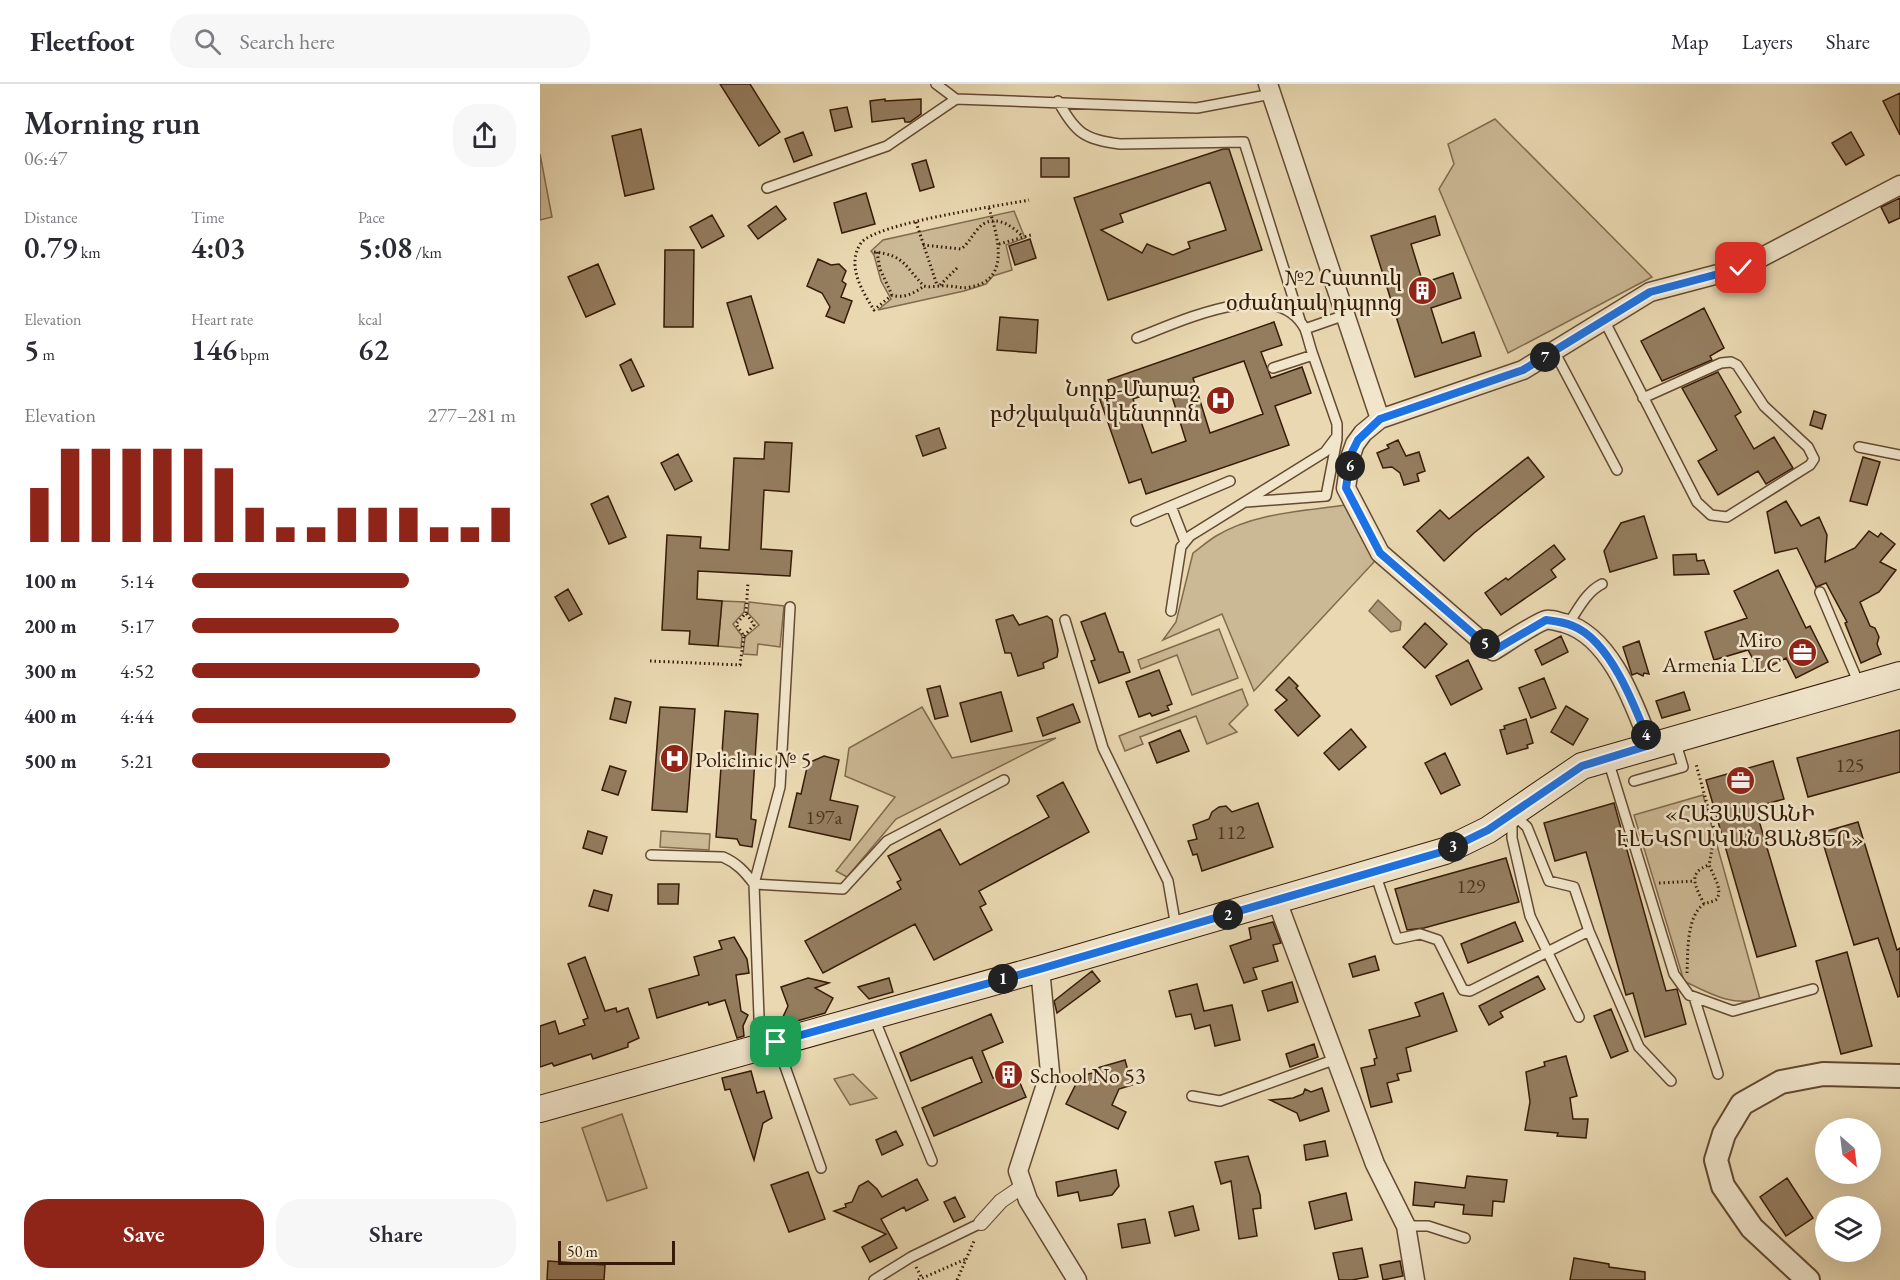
<!DOCTYPE html>
<meta charset="utf-8">
<style>
:root{--surface:#fff;--page:#f7f7f7;--text:#2b2b33;--muted:#7c7c81;--line:#e1e1e2;--accent:#8f2418}
body{margin:0;font-family:"EB Garamond","Noto Serif Armenian",serif;background:var(--page);color:var(--text);height:100vh;display:flex;flex-direction:column;font-size:22px;white-space:nowrap}
*{box-sizing:border-box;margin:0}
p{font-size:20px;color:var(--muted)}
.icon{flex:none;width:33px;height:33px;fill:none;stroke:currentColor;stroke-width:2;stroke-linecap:round;stroke-linejoin:round}
.map{position:relative;flex:1;overflow:hidden}
.details{display:flex;flex-direction:column;background:var(--surface);width:540px}
.details>*{flex:none}
.needle{width:39px;rotate:152deg}
.buttons{position:absolute;left:1275px;top:1034px;display:grid;gap:12px}
.buttons a{display:grid;place-items:center;width:66px;height:66px;border-radius:50%;background:var(--surface);box-shadow:0 6px 24px #0002;font-size:30px}
.scale{position:absolute;left:18px;bottom:15px;width:117px;box-sizing:border-box;padding-left:6px;border:3px solid #371b07;border-top:0;font-size:16px;line-height:21px;white-space:nowrap;color:#371b07;-webkit-text-stroke:4px #f1e6cc;paint-order:stroke}
.pin{position:absolute;display:grid;place-items:center;width:51px;height:51px;color:#fff;margin:-26px;border-radius:12px;box-shadow:0 3px 9px #0006}
.km{position:absolute;width:30px;height:30px;margin:-15px;border-radius:50%;background:#222;color:#fff;font-size:16px;line-height:30px;text-align:center}
.round{display:grid;place-items:center;flex:none;width:63px;height:63px;border-radius:24px;background:var(--page)}
.overview{display:flex;align-items:center;justify-content:space-between;height:102px;padding:0 24px}
h1{font-size:33px;font-weight:600;line-height:45px}
.metrics{display:grid;grid-template-columns:repeat(3,1fr);gap:9px;height:102px;padding:6px 24px}
.metrics div{display:grid;align-content:center}
.metrics b{font-size:30px;font-weight:600}
.metrics small{font-size:16px;font-weight:400}
.metrics p{font-size:16px}
.chart{height:168px;padding:12px 24px}
.chart p{display:flex;justify-content:space-between}
.chart svg{width:100%;height:108px;margin-top:6px;stroke:var(--accent);stroke-width:6}
.action{display:flex;gap:12px;margin-top:auto;padding:12px 24px}
.action a{flex:1;height:69px;border-radius:24px;background:var(--accent);color:#fff;font-size:24px;font-weight:600;line-height:69px;text-align:center}
.action a+a{background:var(--page);color:var(--text)}
ul{padding:0 24px;list-style:none;font-size:20px}
li{display:grid;grid-template-columns:96px 72px 1fr;align-items:center;height:45px}
li i{height:15px;border-radius:8px;background:var(--accent)}
header{display:flex;align-items:center;gap:36px;box-sizing:border-box;height:84px;padding:0 30px;background:var(--surface);border-bottom:2px solid var(--line)}
header strong{font-size:28px}
nav{display:flex;gap:33px;margin-inline-start:auto;font-size:21px}
.search{width:420px;height:54px;background:var(--page);display:flex;align-items:center;gap:15px;box-sizing:border-box;padding:0 21px;border-radius:24px;color:var(--muted);font-size:22px}
main{display:flex;flex:1;min-height:0}
.map>svg:first-child{display:block}
</style>
<header>
<strong>Fleetfoot</strong>
<div class="search"><svg class="icon" aria-label="search" viewBox="0 0 24 24"><circle cx="10" cy="10" r="6"/><path d="M15 15l6 6"/></svg>Search here</div>
<nav><a>Map</a><a>Layers</a><a>Share</a></nav>
</header>
<main>
<section class="details">
<div class="overview"><div><h1>Morning run</h1><p>06:47</p></div><a class="round"><svg class="icon" aria-label="share" viewBox="0 0 24 24"><path d="M12 15V3M7 8l5-5 5 5M5 13v7h14v-7"/></svg></a></div>
<div class="metrics">
<div><p>Distance</p><b>0.79<small> km</small></b></div>
<div><p>Time</p><b>4:03</b></div>
<div><p>Pace</p><b>5:08<small> /km</small></b></div>
</div>
<div class="metrics">
<div><p>Elevation</p><b>5<small> m</small></b></div>
<div><p>Heart rate</p><b>146<small> bpm</small></b></div>
<div><p>kcal</p><b>62</b></div>
</div>
<div class="chart"><p><span>Elevation</span>277–281 m</p>
<svg viewBox="0 0 160 44" preserveAspectRatio="none"><path d="M5 44V22M15 44V6M25 44V6M35 44V6M45 44V6M55 44V6M65 44V14M75 44V30M85 44V38M95 44V38M105 44V30M115 44V30M125 44V30M135 44V38M145 44V38M155 44V30"/></svg>
</div>
<ul>
<li><b>100 m</b>5:14<i style="width:67%"></i></li>
<li><b>200 m</b>5:17<i style="width:64%"></i></li>
<li><b>300 m</b>4:52<i style="width:89%"></i></li>
<li><b>400 m</b>4:44<i style="width:100%"></i></li>
<li><b>500 m</b>5:21<i style="width:61%"></i></li>
</ul>
<div class="action"><a>Save</a><a>Share</a></div>
</section>
<div class="map">
<svg width="1360" height="1196" viewBox="0 0 1360 1196">
<rect width="100%" height="100%" fill="#e9d8b1"/>
<filter id="stains"><feTurbulence type="fractalNoise" baseFrequency=".00333" numOctaves="4"/><feColorMatrix values="0 0 0 0 .2 0 0 0 0 .09 0 0 0 0 .02 0 0 0 .5 -.17"/></filter>
<radialGradient id="worn" r=".72"><stop offset=".6" stop-color="#630" stop-opacity="0"/><stop offset="1" stop-color="#630" stop-opacity=".3"/></radialGradient>
<path fill="#cbb894" stroke="#816a4e" stroke-width="1.5" d="M955 35 1112 193 968 269 899 105 914 80 908 60Z
M0 70 12 133 0 136Z
M474 127 485 154 466 161 472 186 453 192 446 200 424 207 338 226 351 215 341 197 334 171 331 167 343 156Z
M806 421 835 477 714 607 682 530 623 556 636 538 653 469C661 463 668 457 676 452 714 429 763 427 806 421Z
M182 517 205 518 204 528 193 540 202 552 201 564 178 562Z
M209 518 244 522 240 563 218 560 217 571 203 570 205 553 219 541 208 529Z
M679 545 698 594 652 611 637 571 601 585 598 576Z
M702 605 708 621 689 640 697 648 667 660 656 632 600 653 603 660 585 667 579 652Z
M382 623 412 674 516 654 356 735 307 793 296 787 355 713 305 692 309 664Z
M1163 711 1220 915C1192 923 1169 909 1144 897L1094 731Z
M121 747 170 750 169 766 120 763Z
M313 990 337 1014 310 1021 294 995Z
M82 1030 107 1104 67 1117 42 1044Z"/>
<path fill="#ac9877" stroke="#7d664a" stroke-width="1.5" d="M838 516 861 538 860 546 851 548 829 527Z"/>
<path fill="#947d5f" stroke="#371b07" stroke-width="1.5" fill-rule="evenodd" d="M180 0H210L240 48 219 62Z
M1360 9V51L1343 17Z
M345 15V17L381 15V30L370 38H365L364 34 332 38 330 17Z
M307 23 312 43 295 47 290 26Z
M101 45 114 105 85 112 72 52Z
M263 48 272 71 254 78 245 55Z
M1311 48 1324 71 1306 81 1292 59Z
M683 65H689L722 166 568 216 534 114ZM670 98 686 146 648 158 650 164 633 171 607 160 602 169 561 146 583 138 580 130Z
M501 74H529V93H501Z
M386 76 394 103 380 107 372 80Z
M326 109 335 140 302 149 294 119Z
M1360 114V134L1349 139 1341 123Z
M236 122 246 135 218 155 208 142Z
M172 131 184 152 162 164 150 143Z
M895 132 900 151 871 160 883 199 913 189 921 214 891 224 902 259 934 248 941 272 875 293 831 152Z
M490 155 496 174 475 181 469 162Z
M125 166H154L153 243H124Z
M278 175 291 181 299 180 306 187 302 197 306 200 301 213 312 217 304 239 286 232 290 223 282 209 267 202Z
M58 180 75 220 46 233 28 193Z
M211 212 233 284 209 291 187 219Z
M1164 224 1184 264 1170 272 1172 276 1122 297 1101 257Z
M460 233 498 236 496 269 457 266Z
M734 238 742 261 721 268 731 294 762 283 771 309 735 322 749 361 606 410 601 395 589 399 558 310 571 305 568 296ZM704 277 723 330 670 349 653 294ZM629 303 646 357 612 369 593 315Z
M91 275 104 302 92 307 80 281Z
M1178 288 1201 328 1195 332 1214 365 1234 353 1253 384 1226 400 1218 387 1178 411 1158 377 1177 366 1142 304Z
M1274 327 1286 331 1282 345 1270 341Z
M399 344 406 364 383 372 376 352Z
M858 356 866 372 879 368 885 387 877 390 879 397 864 401 860 389 852 383 843 384 837 369 849 364 847 361Z
M225 358 252 359 249 408 224 406 221 465 252 467 250 492 158 487 157 515 182 517 178 562 149 560 150 547 122 546 127 451 161 453 160 464 189 466 194 374 224 375Z
M138 370 152 397 135 406 121 379Z
M988 373 1004 393 934 449 904 477 877 447 900 426 909 435Z
M1323 373 1340 378 1327 421 1310 417Z
M68 412 86 453 69 460 51 420Z
M1246 417 1261 442 1279 433 1287 451 1285 478 1315 464 1329 447 1338 453 1341 449 1355 460 1340 478 1356 486 1339 508 1320 518 1330 542 1335 544 1339 553 1337 560 1341 570 1321 579 1305 539 1307 538 1286 499 1276 503 1257 464 1235 469 1227 428Z
M1104 432 1117 474 1070 488 1064 467 1081 439Z
M1014 461 1025 475 1011 486 1016 493 961 531 945 509 966 494 968 496Z
M1156 470 1157 477 1164 476 1169 490 1134 491 1133 471Z
M1238 486 1266 544 1270 542 1288 578 1256 594 1246 574 1220 588 1208 566 1174 576 1165 548 1207 534 1194 507Z
M28 505 42 530 29 537 15 513Z
M565 529 579 568H583L590 588 559 599 551 577 555 576 541 538Z
M473 531 479 541 507 532 512 536 518 566 517 573 503 579 504 584 478 592 471 569H465L456 536Z
M885 539 907 560 885 584 863 563Z
M1021 552 1028 568 1002 581 995 566Z
M1099 557 1109 590 1104 589 1103 592 1097 589 1092 591 1083 563Z
M928 576 942 605 911 621 896 592Z
M619 586 632 620 627 622 629 626 612 632 610 629 599 633 586 598Z
M749 593 758 602 756 604 780 632 758 652 735 626 747 616 736 606Z
M1004 594 1016 624 991 634 979 604Z
M400 602 408 632 395 635 387 605Z
M461 608 472 647 431 658 420 619Z
M1144 608 1150 626 1122 634 1116 617Z
M75 614 91 618 86 639 70 635Z
M533 620 540 638 503 652 497 634Z
M1026 622 1048 635 1033 661 1011 648Z
M120 623 155 625 147 728 112 726Z
M185 627 218 630 211 735 216 736 212 763 200 761 197 755 176 753Z
M986 635 993 659 987 661 988 664 967 670 960 646 965 645 964 642Z
M811 645 826 663 799 686 784 669Z
M640 646 649 667 617 679 609 659Z
M1360 646V688L1268 713 1257 674Z
M905 669 920 701 901 710 885 679Z
M284 672 299 676 290 716 318 722 310 756 249 743 257 709 261 710 268 679Z
M1233 677 1244 715 1215 723 1256 862 1217 873 1166 696Z
M70 682 86 687 78 711 62 706Z
M523 698 549 748 439 807 446 820 440 823 452 846 394 876 375 840 283 889 265 857 361 805 357 798 361 796 348 772 400 745 420 781 509 733 497 712Z
M718 719 733 763 662 787 657 770 653 771 648 757 657 755 653 741 669 735 672 728 679 723 686 722 692 728Z
M1074 719 1126 907 1137 905 1146 940 1105 953 1093 909 1086 911 1046 768 1015 777 1004 739Z
M1318 738 1357 866 1360 864V912L1358 913 1338 854 1314 861 1280 749Z
M48 747 67 753 62 770 43 764Z
M966 774 979 818 884 844 867 846 855 805Z
M118 800H139L138 820H118Z
M54 806 72 811 68 827 49 822Z
M733 838 741 859 733 861 738 877 713 884 717 895 704 899 690 862 711 855 709 844Z
M975 838 983 857 928 879 921 860Z
M194 853 207 875 209 889 196 891 201 927 208 931 203 942 204 952 197 954 185 916 169 921 168 918 117 934 109 905 159 891 154 873 182 865 179 857Z
M1307 868 1332 962 1301 970 1276 877Z
M835 872 839 886 813 893 809 880Z
M45 873 65 927 76 924 77 928 88 924 99 954 88 959V963L53 975 51 970 14 982 12 979 0 983V942L15 937 19 950 45 941 43 936 48 934 28 880Z
M552 887 560 897 517 929 514 917Z
M998 892 1005 905 960 928 963 933 949 941 939 922Z
M268 894 289 899 275 904 293 914 285 929 250 939 242 935 248 922 241 903Z
M349 894 353 908 329 915 318 903Z
M752 898 758 918 728 927 722 907Z
M657 900 664 927 692 921 700 956 675 962 670 941 655 945 651 930 636 933 629 907Z
M903 909 917 947 866 964 871 987 857 990 859 996 847 999 852 1018 831 1023 821 984 835 981 834 975 837 974 829 946 880 932 875 919Z
M1071 925 1088 967 1071 974 1054 932Z
M451 930 463 958 442 967 453 994 474 985 486 1013 394 1052 382 1024 442 998 432 973 371 997 360 969Z
M774 960 778 973 750 983 746 970Z
M1026 972 1037 1012 1030 1014 1033 1035H1048L1046 1054 1017 1052 1018 1049 985 1046 990 1018 986 988 1005 982 1004 978Z
M585 976 592 1001 579 1005 572 1021 586 1028 578 1045 526 1020 540 992 557 988V984Z
M211 987 217 1009 224 1007 232 1034 223 1039 214 1076 190 1005 185 1006 182 994Z
M782 1004 789 1027 760 1037 757 1029 730 1016 753 1014 763 1010 765 1005 771 1008Z
M356 1047 363 1061 342 1071 336 1056Z
M785 1057 788 1072 766 1076 764 1061Z
M708 1072 720 1111 721 1124 713 1125 717 1152 699 1155 691 1097 681 1100 675 1078Z
M576 1086 579 1102 572 1111 540 1117 538 1108 518 1112 516 1098Z
M268 1088 285 1135 249 1148 231 1101Z
M927 1092 967 1096 964 1118 953 1117 952 1132 923 1130 924 1121 895 1118 894 1123 873 1121 875 1098 925 1104Z
M1247 1094 1273 1134 1246 1152 1220 1113Z
M377 1095 388 1116 366 1127 364 1123 341 1135 357 1164 330 1178 322 1163 346 1150 294 1127 306 1123 305 1120 312 1118 319 1102 328 1097 337 1105 342 1113Z
M806 1109 812 1136 775 1145 769 1118Z
M415 1113 425 1133 414 1138 404 1118Z
M653 1122 659 1146 635 1152 629 1128Z
M605 1135 610 1159 582 1164 578 1140Z
M822 1164 828 1193 812 1196H799L793 1169Z
M1034 1174 1069 1180V1183L1105 1188V1196H1030Z
M8 1177 65 1181 64 1196H7Z
M860 1177 863 1192 843 1196 840 1181Z"/>
<g fill="none" stroke-linecap="round" stroke-linejoin="round">
<defs>
<path id="service" d="M416 15 657 24 732 10
M518 17C535 48 544 56 580 60L704 58 760 236
M227 104 347 62 416 15 396 0
M1064 236 1157 418 1171 431 1187 433 1270 381 1274 375 1268 363 1224 322 1197 281 1191 278 1181 279 1103 314
M765 245 805 231
M597 254C637 239 737 190 765 245 768 253 770 263 773 271 781 294 789 317 797 340V352L785 368 650 452 641 463 631 527
M1014 267 1077 386
M733 284 773 271
M1319 363 1360 371
M706 418 786 412 797 355
M596 437 631 422
M645 458 631 422 690 397
M1280 508 1319 600
M525 536 563 664 628 797 636 843
M1028 540C1038 526 1046 508 1062 500
M1068 676 1134 890 1149 911 1193 927 1273 905
M1094 697 1143 683 1135 656
M974 731 987 743 1009 797 1034 803 1049 847 1099 963 1131 997
M972 732V754L990 832 1039 933
M111 771 183 773C197 779 205 788 214 800L303 805 347 757 464 696
M835 789 857 855 880 850 898 856 923 906 930 907 1049 847
M1154 913 1178 990
M334 934 392 1077
M220 960 214 800 240 703 250 523
M237 960 281 1084
M652 1012 680 1017 796 975
M866 1142H888L925 1154
M334 1196 371 1173 441 1139"/>
<path id="pedestrian" d="M441 1139 461 1117 483 1102"/>
<path id="minor" d="M728 0 840 335
M1110 661C1094 620 1071 552 1024 539 1019 538 1011 535 1006 536 997 538 963 561 953 567L840 469 806 404 811 371 815 360 823 349 840 335 983 286 1110 208 1201 184 1360 101
M737 817 835 1080 866 1142 875 1196
M500 885 510 988 478 1087 488 1116 537 1196"/>
<path id="tertiary" d="M1268 1196 1212 1144 1183 1102 1176 1076 1184 1050 1202 1020 1241 998 1283 990 1360 992"/>
<path id="secondary" d="M0 1025 500 885 905 767 948 746 1042 682 1360 591"/>
</defs>
<use href="#service" stroke="#644a32" stroke-width="12"/>
<use href="#pedestrian" stroke="#644a32" stroke-width="16"/>
<use href="#minor" stroke="#644a32" stroke-width="21"/>
<use href="#tertiary" stroke="#644a32" stroke-width="26"/>
<use href="#secondary" stroke="#371b07" stroke-width="28"/>
<path stroke="#371b07" stroke-width="3" stroke-dasharray="1.5 3" stroke-linecap="butt" d="M376 138 397 201
M459 160 491 151
M383 161 421 165C428 160 431 153 437 146 451 128 471 140 483 153
M334 168C365 171 365 183 384 202 392 204 399 201 407 202 415 202 422 205 430 203 472 196 457 151 449 124
M337 168 340 185 352 211C363 215 375 209 384 202
M400 201 417 184
M352 211 334 226C322 207 306 181 321 159 336 139 459 122 489 116
M204 552 214 541 206 529
M110 577 200 581 204 552 196 540 206 529 208 498
M1119 799 1155 797
M1164 820C1156 803 1146 789 1169 781
M1147 889C1148 870 1146 832 1164 820 1169 818 1173 818 1177 815L1179 810 1178 801 1169 781 1175 749 1156 680
M376 1183 382 1194
M378 1196 426 1175
M417 1196 434 1157"/>
<use href="#service" stroke="#f1e6cc" stroke-width="9"/>
<use href="#pedestrian" stroke="#f1e6cc" stroke-width="14"/>
<use href="#minor" stroke="#f1e6cc" stroke-width="18"/>
<use href="#tertiary" stroke="#f1e6cc" stroke-width="22"/>
<use href="#secondary" stroke="#f1e6cc" stroke-width="26"/>
</g>
<g fill="none" stroke-linecap="round" stroke-linejoin="round">
<defs>
<path id="route" d="M236 958 500 885 905 767 948 746 1042 682 1110 661C1096 625 1071 557 1033 542 1024 538 1015 537 1006 536L953 567 840 469 806 404 811 370 818 356 840 335 983 286 1110 208 1201 184"/>
</defs>
<use href="#route" stroke="#fff" stroke-width="12"/>
<use href="#route" stroke="#1a73e8" stroke-width="8"/>
</g>
<defs>
<symbol id="building-disc" viewBox="-11 -11 22 22"><circle r="9.5" fill="#8f2418" stroke="#f1e6cc"/><path d="M-4-6H4V6H1V3H-1V6H-4ZM-2.5-4.3h1.7v1.8h-1.7ZM.8-4.3h1.7v1.8H.8ZM-2.5-1h1.7V.8h-1.7ZM.8-1h1.7V.8H.8Z" fill="#fff"/></symbol>
<symbol id="hospital-disc" viewBox="-11 -11 22 22"><circle r="9.5" fill="#8f2418" stroke="#f1e6cc"/><path d="M-5-5h3v3.5h4V-5h3V5h-3V1.5h-4V5h-3Z" fill="#fff"/></symbol>
<symbol id="office-disc" viewBox="-11 -11 22 22"><circle r="9.5" fill="#8f2418" stroke="#f1e6cc"/><path d="M-6-3h4V-5.5h4V-3h4V5H-6ZM-1-4.5V-3h2v-1.5ZM-6 0V1H6V0Z" fill="#fff"/></symbol>
</defs>
<g fill-rule="evenodd">
<use href="#building-disc" x="866" y="190" width="33" height="33"/>
<use href="#hospital-disc" x="664" y="300" width="33" height="33"/>
<use href="#office-disc" x="1246" y="552" width="33" height="33"/>
<use href="#hospital-disc" x="118" y="658" width="33" height="33"/>
<use href="#office-disc" x="1184" y="680" width="33" height="33"/>
<use href="#building-disc" x="452" y="974" width="33" height="33"/>
</g>
<g text-anchor="middle" dominant-baseline="central" stroke-width="5" stroke-linejoin="round" paint-order="stroke">
<g font-size="20" fill="#4e341d">
<text x="1310" y="681">125</text>
<text x="284" y="733">197a</text>
<text x="691" y="748">112</text>
<text x="931" y="802">129</text>
</g>
<g font-size="22" fill="#371b07" stroke="#f1e6cc" text-anchor="end">
<text x="862" y="193">№2 Հատուկ<tspan x="862" dy="25">օժանդակ դպրոց</tspan></text>
<text x="660" y="304">Նորք-Մարաշ<tspan x="660" dy="25">բժշկական կենտրոն</tspan></text>
<text x="1242" y="555">Miro<tspan x="1242" dy="25">Armenia LLC</tspan></text>
<text x="155" y="675" text-anchor="start">Policlinic № 5</text>
<text x="1200" y="729" text-anchor="middle">«ՀԱՅԱՍՏԱՆԻ<tspan x="1200" dy="25">ԷԼԵԿՏՐԱԿԱՆ ՑԱՆՑԵՐ»</tspan></text>
<text x="490" y="991" text-anchor="start">School No 53</text>
</g>
</g>
<rect width="100%" height="100%" filter="url(#stains)"/>
<rect width="100%" height="100%" fill="url(#worn)"/>
</svg>
<div class="buttons">
<a><svg class="needle" viewBox="-14 -14 28 28"><path d="M0-13l5 13h-10z" fill="#e53935"/><path d="M0 13l5-13h-10z" fill="#7c7c81"/></svg></a>
<a><svg class="icon" aria-label="layers" viewBox="0 0 24 24"><path d="M12 4l9 5-9 5-9-5zM3 14l9 5 9-5"/></svg></a>
</div>
<div class="scale">50 m</div>
<div class="pin" style="left:236px;top:958px;background:#1e9e55"><svg class="icon" aria-label="arrive" viewBox="0 0 24 24"><path d="M6 21V4h12l-3 4 3 4H6"/></svg></div>
<div class="pin" style="left:1201px;top:184px;background:#d93025"><svg class="icon" aria-label="check" viewBox="0 0 24 24"><path d="M5 12l5 5 9-10"/></svg></div>
<b class="km" style="left:463px;top:895px">1</b>
<b class="km" style="left:688px;top:831px">2</b>
<b class="km" style="left:913px;top:763px">3</b>
<b class="km" style="left:1106px;top:651px">4</b>
<b class="km" style="left:945px;top:560px">5</b>
<b class="km" style="left:810px;top:382px">6</b>
<b class="km" style="left:1005px;top:273px">7</b>
</div>
</main>
